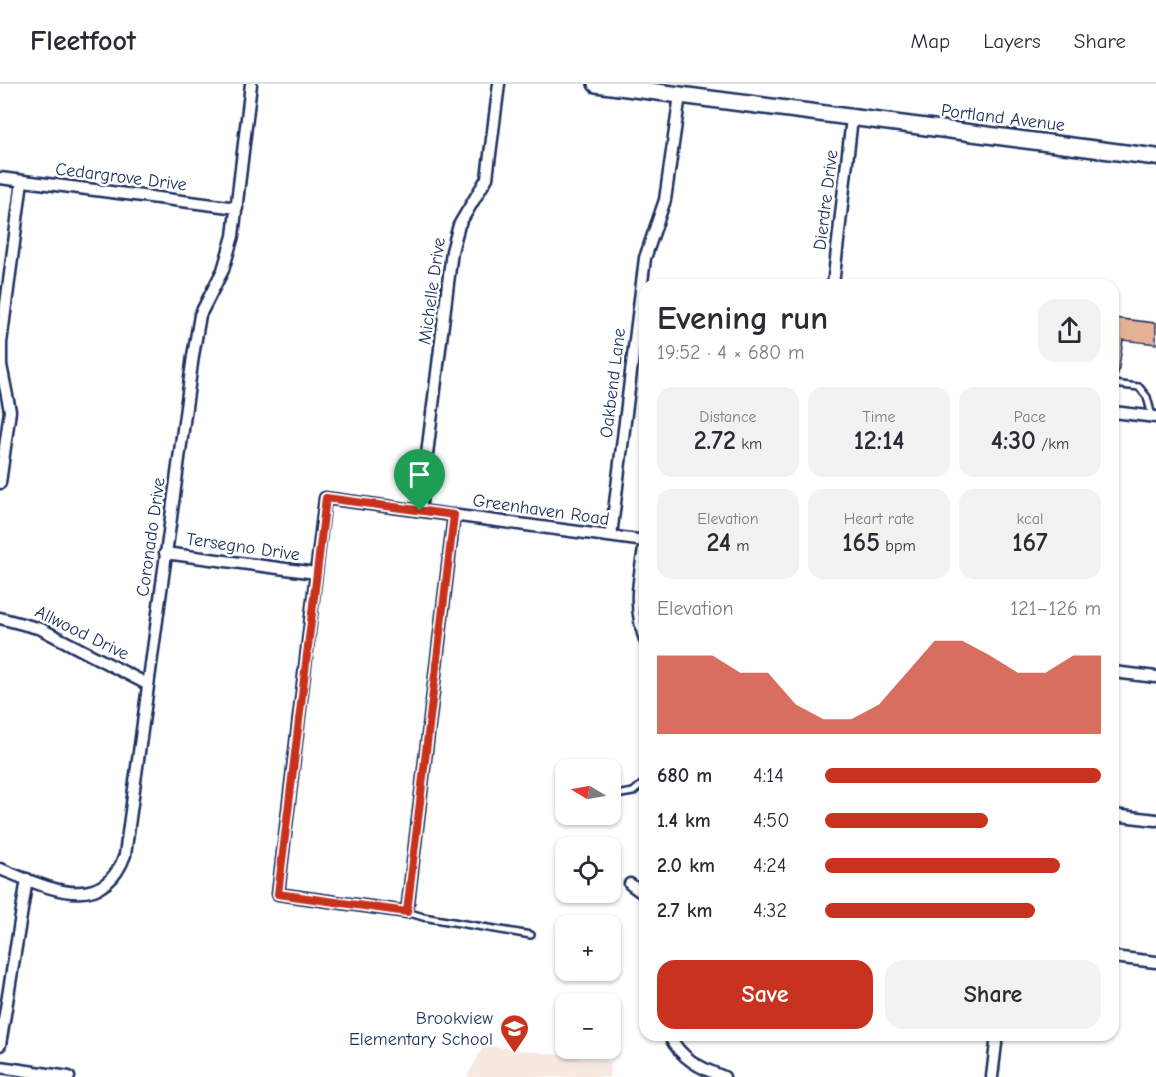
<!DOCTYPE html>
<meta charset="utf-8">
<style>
:root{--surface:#fff;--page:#f2f2f3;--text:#2b2b33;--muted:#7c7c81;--line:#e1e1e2;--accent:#c8321e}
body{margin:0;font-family:"Comic Neue",sans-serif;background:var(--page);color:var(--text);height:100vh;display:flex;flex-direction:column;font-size:22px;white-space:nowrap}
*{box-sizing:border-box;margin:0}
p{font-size:20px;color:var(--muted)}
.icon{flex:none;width:33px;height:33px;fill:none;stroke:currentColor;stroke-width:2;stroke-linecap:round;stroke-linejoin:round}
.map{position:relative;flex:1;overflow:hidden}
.panel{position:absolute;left:639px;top:195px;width:480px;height:762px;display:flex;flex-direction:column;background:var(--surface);border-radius:18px;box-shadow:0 2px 4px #0004}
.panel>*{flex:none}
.needle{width:39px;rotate:280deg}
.fabs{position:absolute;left:555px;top:675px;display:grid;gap:12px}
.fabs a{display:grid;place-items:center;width:66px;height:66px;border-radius:12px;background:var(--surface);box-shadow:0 2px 4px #0004;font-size:30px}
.pin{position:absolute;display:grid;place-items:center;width:51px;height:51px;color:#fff;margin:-62px -26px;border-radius:50% 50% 50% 0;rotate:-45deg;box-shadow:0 0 6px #0007}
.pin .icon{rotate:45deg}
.round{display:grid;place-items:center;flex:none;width:63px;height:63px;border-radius:18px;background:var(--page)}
.summary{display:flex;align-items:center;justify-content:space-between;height:102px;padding:0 18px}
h1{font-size:33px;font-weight:700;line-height:45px}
.stats{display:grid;grid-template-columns:repeat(3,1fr);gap:9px;height:102px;padding:6px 18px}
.stats div{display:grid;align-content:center;border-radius:15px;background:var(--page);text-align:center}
.stats b{font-size:26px;font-weight:700}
.stats small{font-size:16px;font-weight:400}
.stats p{font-size:16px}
.chart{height:168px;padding:12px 18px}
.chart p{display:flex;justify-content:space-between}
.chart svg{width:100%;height:108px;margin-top:6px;fill:var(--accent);opacity:.7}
.primary-button{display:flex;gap:12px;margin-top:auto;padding:12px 18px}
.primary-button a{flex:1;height:69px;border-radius:18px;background:var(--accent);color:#fff;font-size:24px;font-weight:700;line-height:69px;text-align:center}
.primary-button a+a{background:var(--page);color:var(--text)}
ul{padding:0 18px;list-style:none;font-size:20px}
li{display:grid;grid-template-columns:96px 72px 1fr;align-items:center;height:45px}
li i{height:15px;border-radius:8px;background:var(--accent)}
header{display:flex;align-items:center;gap:36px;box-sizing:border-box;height:84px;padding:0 30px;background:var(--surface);border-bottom:2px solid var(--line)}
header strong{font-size:28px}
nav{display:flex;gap:33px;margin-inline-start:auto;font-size:21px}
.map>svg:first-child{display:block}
</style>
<header>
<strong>Fleetfoot</strong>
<nav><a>Map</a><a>Layers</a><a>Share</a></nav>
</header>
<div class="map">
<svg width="1156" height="993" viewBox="0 0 1156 993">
<rect width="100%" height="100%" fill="#fff"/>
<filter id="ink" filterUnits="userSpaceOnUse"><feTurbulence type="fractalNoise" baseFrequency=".0167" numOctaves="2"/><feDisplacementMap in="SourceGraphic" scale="12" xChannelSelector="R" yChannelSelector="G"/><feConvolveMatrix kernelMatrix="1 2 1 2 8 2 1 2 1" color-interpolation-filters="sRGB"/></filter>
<g filter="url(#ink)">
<path fill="#f7e8e0" d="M484 961 611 978 609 993H467Z"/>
<path fill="#e4b197" stroke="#1b2f5e" stroke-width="1.5" d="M1113 234 1156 239V260L1123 256 1118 290H1113Z"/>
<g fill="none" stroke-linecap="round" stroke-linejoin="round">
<defs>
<path id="lane" d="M1113 300 1139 303 1147 313 1152 332
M643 456C636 498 629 522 645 563
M610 712 633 708 645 698
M407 828 423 833 531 851"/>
<path id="street" d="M0 94 237 124
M833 201 852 34
M1113 328 1156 333
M0 399 10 327 1 281V259L22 97
M420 427 452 167 459 141 487 94 499 0
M454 431 407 828 278 810 325 414 645 457
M611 452 645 174 665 116 680 11
M165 469 316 489
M0 534 41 545 147 600
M1113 588 1156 593
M1113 731 1156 736
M0 785C45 802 102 834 125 771L193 272 200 231 223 186 233 152 251 0
M630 800 645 811
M1113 873 1156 878
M669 951C681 975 700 984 724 993
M0 961 27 795
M0 983 69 993
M992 993 997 951"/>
<path id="secondary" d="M596 0 1156 73"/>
</defs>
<use href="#lane" stroke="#1b2f5e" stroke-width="10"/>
<use href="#street" stroke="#1b2f5e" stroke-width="15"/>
<use href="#secondary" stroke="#1b2f5e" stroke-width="20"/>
<use href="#lane" stroke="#fff" stroke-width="5"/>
<use href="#street" stroke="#fff" stroke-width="10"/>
<use href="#secondary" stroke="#fff" stroke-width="15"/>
</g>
</g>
<g fill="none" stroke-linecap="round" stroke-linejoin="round" filter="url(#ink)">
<defs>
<path id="route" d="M326 414 454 431 407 828 278 810Z"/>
</defs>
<use href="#route" stroke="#fff" stroke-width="12"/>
<use href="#route" stroke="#c8321e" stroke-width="8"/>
</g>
<defs>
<symbol id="school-pin" viewBox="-11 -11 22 30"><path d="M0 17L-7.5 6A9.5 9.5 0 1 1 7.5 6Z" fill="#c8321e" stroke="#fff"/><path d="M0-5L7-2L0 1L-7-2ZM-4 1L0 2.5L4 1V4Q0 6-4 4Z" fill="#fff"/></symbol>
</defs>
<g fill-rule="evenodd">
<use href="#school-pin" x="498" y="928" width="33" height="45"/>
</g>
<g text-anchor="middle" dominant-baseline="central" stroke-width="5" stroke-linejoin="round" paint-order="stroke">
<g font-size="18" fill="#1b2f5e" stroke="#fff">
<text transform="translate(1003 34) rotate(7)">Portland Avenue</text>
<text transform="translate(121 93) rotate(7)">Cedargrove Drive</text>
<text transform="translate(826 116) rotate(-83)">Dierdre Drive</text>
<text transform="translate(432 207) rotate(-82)">Michelle Drive</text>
<text transform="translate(613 299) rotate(-83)">Oakbend Lane</text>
<text transform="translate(541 426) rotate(8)">Greenhaven Road</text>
<text transform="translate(151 453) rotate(-82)">Coronado Drive</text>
<text transform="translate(243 463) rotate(8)">Tersegno Drive</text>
<text transform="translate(82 549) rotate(26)">Allwood Drive</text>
</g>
<g font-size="18" fill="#1b2f5e" stroke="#fff" text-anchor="end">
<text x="493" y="934">Brookview<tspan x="493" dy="21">Elementary School</tspan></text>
</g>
</g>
</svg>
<div class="fabs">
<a><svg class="needle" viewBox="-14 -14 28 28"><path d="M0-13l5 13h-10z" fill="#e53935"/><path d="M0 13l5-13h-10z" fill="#7c7c81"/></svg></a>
<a><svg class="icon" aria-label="locate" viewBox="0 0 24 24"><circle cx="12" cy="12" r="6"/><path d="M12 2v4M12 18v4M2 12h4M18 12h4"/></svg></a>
<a>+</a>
<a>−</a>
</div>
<div class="pin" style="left:420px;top:427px;background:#1e9e55"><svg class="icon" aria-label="arrive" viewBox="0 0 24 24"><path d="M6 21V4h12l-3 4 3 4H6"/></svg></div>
<section class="panel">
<div class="summary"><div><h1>Evening run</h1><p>19:52 · 4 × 680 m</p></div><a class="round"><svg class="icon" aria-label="share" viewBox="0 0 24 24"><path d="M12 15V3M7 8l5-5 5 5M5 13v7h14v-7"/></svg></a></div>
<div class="stats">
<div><p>Distance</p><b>2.72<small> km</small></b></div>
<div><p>Time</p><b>12:14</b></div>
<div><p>Pace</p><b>4:30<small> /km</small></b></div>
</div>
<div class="stats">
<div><p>Elevation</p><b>24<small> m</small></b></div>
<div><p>Heart rate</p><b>165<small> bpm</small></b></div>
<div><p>kcal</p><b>167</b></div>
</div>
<div class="chart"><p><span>Elevation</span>121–126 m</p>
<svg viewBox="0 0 160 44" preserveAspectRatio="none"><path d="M0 44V12L10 12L20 12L30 19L40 19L50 32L60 38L70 38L80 32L90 19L100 6L110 6L120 12L130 19L140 19L150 12L160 12V44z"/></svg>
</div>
<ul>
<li><b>680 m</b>4:14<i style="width:100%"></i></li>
<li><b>1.4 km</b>4:50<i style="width:59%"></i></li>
<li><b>2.0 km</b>4:24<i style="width:85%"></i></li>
<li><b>2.7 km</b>4:32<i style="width:76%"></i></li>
</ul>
<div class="primary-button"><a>Save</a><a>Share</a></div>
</section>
</div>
